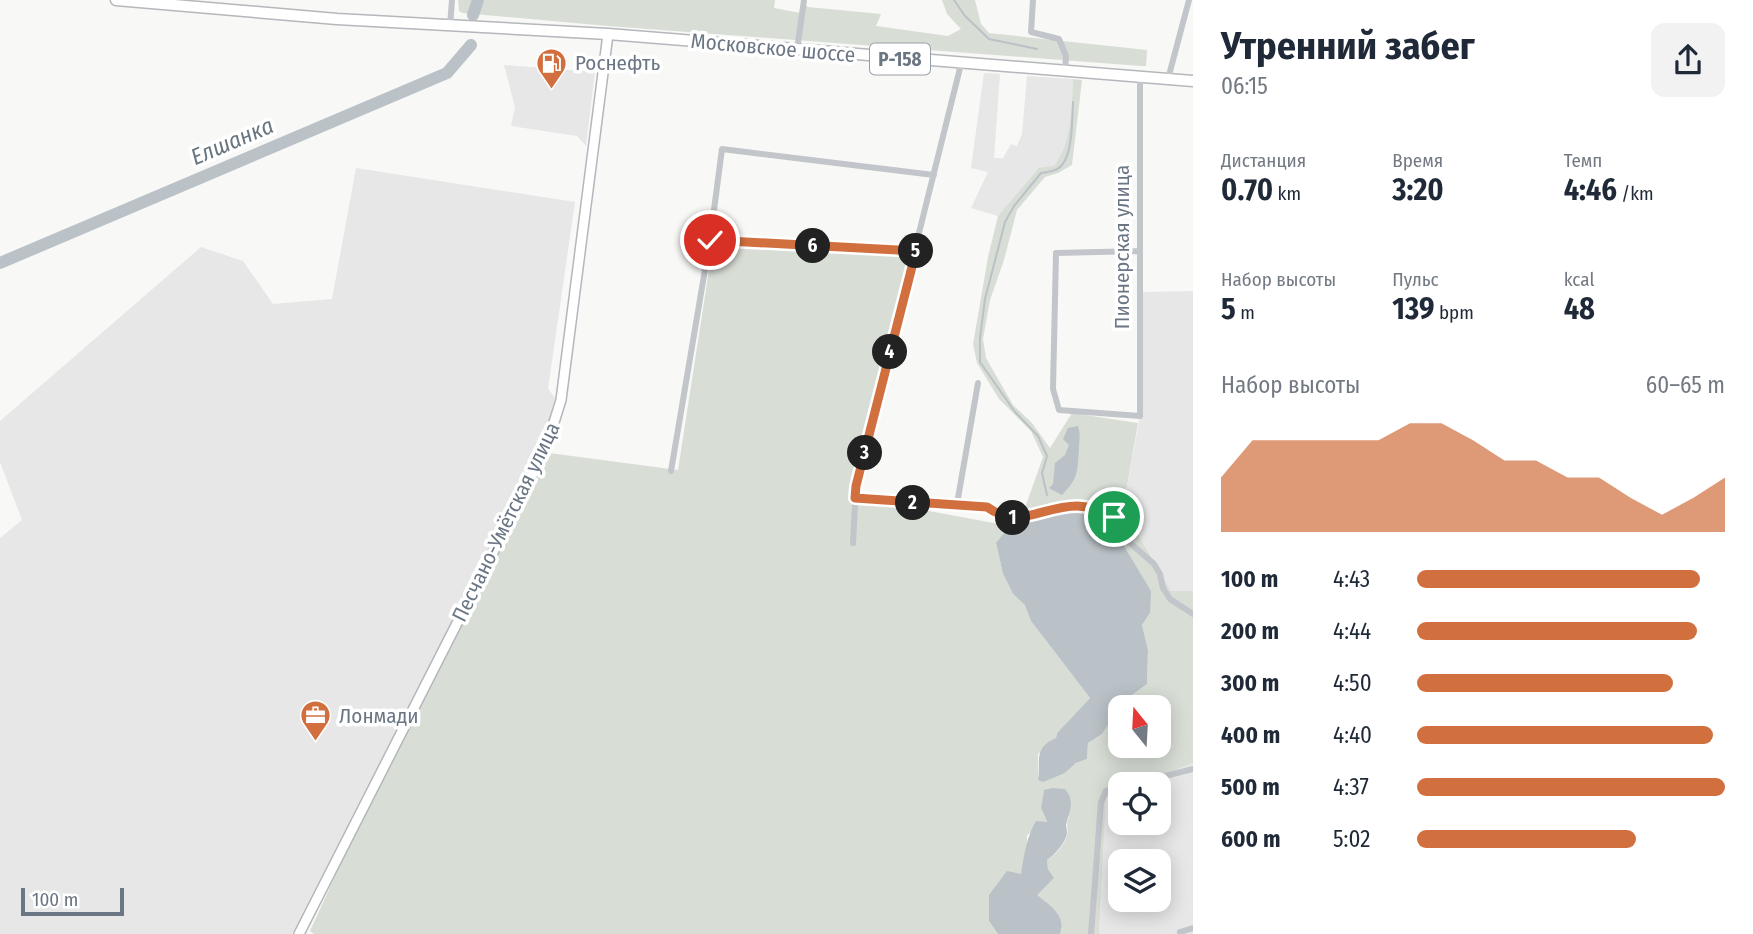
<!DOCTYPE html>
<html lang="ru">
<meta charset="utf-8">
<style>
:root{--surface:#fff;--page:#f2f2f3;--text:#1f2937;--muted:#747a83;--accent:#d1703e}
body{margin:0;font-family:"Fira Sans Condensed",sans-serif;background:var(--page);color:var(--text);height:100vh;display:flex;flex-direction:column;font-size:26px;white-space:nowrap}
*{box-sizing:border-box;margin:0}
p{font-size:23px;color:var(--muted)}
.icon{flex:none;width:38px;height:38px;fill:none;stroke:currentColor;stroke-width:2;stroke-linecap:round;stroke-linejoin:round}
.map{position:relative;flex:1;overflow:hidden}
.side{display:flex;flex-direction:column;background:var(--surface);width:560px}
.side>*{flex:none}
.needle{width:46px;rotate:342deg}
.fabs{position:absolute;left:1108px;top:695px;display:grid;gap:14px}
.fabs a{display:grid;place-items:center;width:63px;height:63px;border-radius:14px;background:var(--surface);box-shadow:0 4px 18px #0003;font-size:35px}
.scale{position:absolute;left:21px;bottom:18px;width:103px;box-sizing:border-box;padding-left:7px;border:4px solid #6b7684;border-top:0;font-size:19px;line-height:24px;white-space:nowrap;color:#6b7684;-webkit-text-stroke:5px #fff;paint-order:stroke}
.pin{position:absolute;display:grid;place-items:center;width:60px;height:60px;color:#fff;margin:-30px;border:4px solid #fff;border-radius:50%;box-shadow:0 2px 7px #0007}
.km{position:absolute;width:35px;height:35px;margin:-18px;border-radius:50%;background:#222;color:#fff;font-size:19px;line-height:35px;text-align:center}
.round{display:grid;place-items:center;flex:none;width:74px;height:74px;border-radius:14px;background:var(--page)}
.head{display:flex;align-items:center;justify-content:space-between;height:119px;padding:0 28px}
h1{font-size:38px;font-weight:700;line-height:52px}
.metrics{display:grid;grid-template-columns:repeat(3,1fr);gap:10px;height:119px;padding:7px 28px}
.metrics div{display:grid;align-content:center}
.metrics b{font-size:30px;font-weight:700}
.metrics small{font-size:19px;font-weight:400}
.metrics p{font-size:19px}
.chart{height:196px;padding:14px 28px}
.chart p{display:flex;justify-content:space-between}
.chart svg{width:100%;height:126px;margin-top:7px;fill:var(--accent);opacity:.7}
ul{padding:0 28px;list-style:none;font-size:23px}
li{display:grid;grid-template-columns:112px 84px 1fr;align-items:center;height:52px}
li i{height:18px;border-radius:9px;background:var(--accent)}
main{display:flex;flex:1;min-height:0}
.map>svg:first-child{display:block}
</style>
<main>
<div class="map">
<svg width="1193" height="934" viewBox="0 0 1193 934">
<rect width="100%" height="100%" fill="#f8f8f6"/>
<path fill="#e6e7e6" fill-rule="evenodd" d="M504 65 595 72 586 146 577 136 511 126 515 107Z
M984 73 1000 74 994 158H1003L1011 144 1017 146 1022 134 1027 76 1073 79 1070 135 1061 157 1054 166 1011 202 998 216 971 208 988 172 971 168Z
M356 168 575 202 548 389 555 398 544 440 292 934H0V538L22 520 0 462V421L201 247 243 261 273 304 332 299Z
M1193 291V591H1171L1123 509 1140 416 1141 292Z
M1193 763V934H1099L1106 798 1120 793V822H1158V784H1141ZM1120 861H1158V900H1120Z"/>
<path fill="#d8ddd6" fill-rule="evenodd" d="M458 0H775L774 8 800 13 802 2 808 7 881 14 876 26 948 36 961 29 947 14 942 0H975L981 24 989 33 1147 50 1146 66H1141L608 26 462 13 459 11Z
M1073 79 1082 80 1072 165 1058 173 1045 177 1017 210 1004 260 990 300 983 339 986 358 1013 405 1032 423 1050 448 1072 413 1138 423 1123 509 1171 591H1193V763L1141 784H1120V793L1106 798 1099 934H1060L1062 928 1044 901 1036 895 1054 878 1048 869 1047 860C1055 856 1065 844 1067 835 1069 828 1065 824 1069 817L1052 788 1044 791 1041 808 1047 823 1027 835V853L1021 874 989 921 998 934H314L310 931 357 828 549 453 678 470 713 244 908 256 853 497 1010 526 1026 505 1043 457 1031 431 999 399 977 363 973 344 988 257 998 216 1039 168 1054 166C1073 141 1071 110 1073 79ZM996 543 1150 613 1142 625 1148 650 1147 684 1124 701 1102 734 1088 743 1087 759 1076 763 1065 773 1038 780V754L1056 738 1057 733 1090 698 1031 621 1026 605 1013 594 1003 574ZM1120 707H1158V746H1120Z"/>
<path fill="#bac2c7" d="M1078 426C1081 436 1079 440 1079 449 1077 473 1079 477 1062 495L1049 488 1053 484 1055 463 1065 455 1069 445 1063 439 1068 428Z
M1081 510 1110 523 1151 591 1150 613 1142 625 1148 650 1147 684 1124 701 1102 734 1088 743 1087 759 1076 763 1065 773 1043 782 1038 780C1041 760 1033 748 1056 738L1057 733 1090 698 1031 621 1025 605 1013 594 1003 574 996 543 1010 526 1050 514Z
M1052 788 1065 789C1075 801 1070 809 1067 821 1065 827 1067 827 1067 833 1066 842 1055 855 1047 860L1048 869 1054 878 1037 895C1049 905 1067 915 1060 934H998L989 921V895L1007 871 1021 874C1024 855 1027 836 1036 821L1047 822 1041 808 1044 790Z"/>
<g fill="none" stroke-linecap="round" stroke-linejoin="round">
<path stroke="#bac2c7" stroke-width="2" d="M954 0 965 16 989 39 1037 49
M1047 495 1042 473 1047 456 1038 436 1015 412 980 362V338L985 299 1005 222 1014 206 1041 173C1049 172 1057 171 1062 165 1073 152 1072 118 1073 102"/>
<path stroke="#bac2c7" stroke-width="12" d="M473 15 478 0
M0 263 447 73 471 45"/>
<defs>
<path id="secondary" d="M299 934 546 448 561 400 608 34"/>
<path id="primary" d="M116 0 337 19 608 34 1193 81"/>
</defs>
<use href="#secondary" stroke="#b3b7bc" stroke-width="12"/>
<use href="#primary" stroke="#b4b7bb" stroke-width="13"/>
<path stroke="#c2c5c9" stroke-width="6" d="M1033 0 1031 32 1059 39 1066 56 1065 72
M450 26 452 0
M797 50 804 0
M1168 79 1189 0
M710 240 916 251
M1140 251 1056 253 1053 389 1059 410 1140 416V77
M671 471 710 240 722 149 934 175
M855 498 987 507C1020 531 1043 504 1079 506 1094 507 1107 516 1122 518L1129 542 1154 564 1160 574 1163 588 1170 599 1193 614
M957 504 978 383
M853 543 856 486 961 64
M1134 784 1193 769
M1091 934 1101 802 1106 791 1120 787
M1181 934 1180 932 1193 928"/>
<use href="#secondary" stroke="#fff" stroke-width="9"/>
<use href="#primary" stroke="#fff" stroke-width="10"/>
</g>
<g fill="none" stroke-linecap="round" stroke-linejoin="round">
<defs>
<path id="route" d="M710 240 916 251 856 486 855 498 987 507C1019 530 1042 506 1077 506 1090 506 1102 512 1114 517"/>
</defs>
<use href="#route" stroke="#fff" stroke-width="14"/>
<use href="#route" stroke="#d1703e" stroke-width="9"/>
</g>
<defs>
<symbol id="fuel-pin" viewBox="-11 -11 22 30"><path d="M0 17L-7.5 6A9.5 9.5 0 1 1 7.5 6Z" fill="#d1703e" stroke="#fff"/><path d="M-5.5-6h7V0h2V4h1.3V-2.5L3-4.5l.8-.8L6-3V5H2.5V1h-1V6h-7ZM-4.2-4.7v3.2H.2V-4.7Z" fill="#fff"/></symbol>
<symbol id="office-pin" viewBox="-11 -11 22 30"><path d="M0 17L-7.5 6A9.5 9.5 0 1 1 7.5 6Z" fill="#d1703e" stroke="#fff"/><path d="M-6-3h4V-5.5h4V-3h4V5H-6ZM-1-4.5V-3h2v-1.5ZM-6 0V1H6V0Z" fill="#fff"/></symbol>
</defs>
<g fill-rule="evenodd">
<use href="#fuel-pin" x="534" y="46" width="35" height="47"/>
<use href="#office-pin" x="298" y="698" width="35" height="47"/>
</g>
<g text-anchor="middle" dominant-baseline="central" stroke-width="7" stroke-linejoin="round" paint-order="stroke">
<rect fill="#fff" stroke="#979fa9" stroke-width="2" x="870" y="43.5" width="60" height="31" rx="5"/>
<g font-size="19" font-weight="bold" fill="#6b7684">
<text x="900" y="59">Р-158</text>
</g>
<g font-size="21" fill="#6b7684" stroke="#fff">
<text transform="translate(773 48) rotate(5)">Московское шоссе</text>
<text transform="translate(1122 247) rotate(-90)">Пионерская улица</text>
<text transform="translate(506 522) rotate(-64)">Песчано-Умётская улица</text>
</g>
<g font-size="21" fill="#6b7684" stroke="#fff" text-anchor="start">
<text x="575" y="63">Роснефть</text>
<text x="339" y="716">Лонмади</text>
</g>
<g font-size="23" font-style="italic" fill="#67767f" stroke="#fff">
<text transform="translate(232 141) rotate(-23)">Елшанка</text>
</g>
</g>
</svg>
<div class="fabs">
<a><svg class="needle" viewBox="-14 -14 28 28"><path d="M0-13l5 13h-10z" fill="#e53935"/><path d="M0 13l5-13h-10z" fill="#747a83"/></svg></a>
<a><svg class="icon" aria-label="locate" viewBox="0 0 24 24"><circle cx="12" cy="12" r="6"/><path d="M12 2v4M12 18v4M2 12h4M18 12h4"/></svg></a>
<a><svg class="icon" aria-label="layers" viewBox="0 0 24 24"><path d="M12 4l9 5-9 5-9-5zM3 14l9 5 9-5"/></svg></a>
</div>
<div class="scale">100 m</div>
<div class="pin" style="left:1114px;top:517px;background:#1e9e55"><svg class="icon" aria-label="arrive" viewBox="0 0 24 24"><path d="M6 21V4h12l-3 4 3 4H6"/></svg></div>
<div class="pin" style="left:710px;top:240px;background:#d93025"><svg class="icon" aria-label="check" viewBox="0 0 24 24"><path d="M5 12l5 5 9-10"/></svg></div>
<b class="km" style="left:1013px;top:518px">1</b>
<b class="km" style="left:913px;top:503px">2</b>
<b class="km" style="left:865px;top:453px">3</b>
<b class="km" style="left:890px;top:352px">4</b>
<b class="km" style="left:916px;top:251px">5</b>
<b class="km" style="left:813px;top:246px">6</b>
</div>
<section class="side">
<div class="head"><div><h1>Утренний забег</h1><p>06:15</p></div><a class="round"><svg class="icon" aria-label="share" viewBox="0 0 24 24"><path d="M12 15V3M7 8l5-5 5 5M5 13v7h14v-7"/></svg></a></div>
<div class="metrics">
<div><p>Дистанция</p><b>0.70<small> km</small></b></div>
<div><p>Время</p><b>3:20</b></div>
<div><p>Темп</p><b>4:46<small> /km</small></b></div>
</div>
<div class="metrics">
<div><p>Набор высоты</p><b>5<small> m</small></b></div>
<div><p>Пульс</p><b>139<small> bpm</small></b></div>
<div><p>kcal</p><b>48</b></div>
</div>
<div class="chart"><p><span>Набор высоты</span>60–65 m</p>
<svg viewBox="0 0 160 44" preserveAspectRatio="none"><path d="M0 44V25L10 12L20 12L30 12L40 12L50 12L60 6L70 6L80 12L90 19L100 19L110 25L120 25L130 32L140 38L150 32L160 25V44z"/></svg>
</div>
<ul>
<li><b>100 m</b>4:43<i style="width:92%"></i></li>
<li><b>200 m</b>4:44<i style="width:91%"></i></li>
<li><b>300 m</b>4:50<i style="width:83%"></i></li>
<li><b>400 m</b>4:40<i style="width:96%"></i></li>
<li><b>500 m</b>4:37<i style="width:100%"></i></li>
<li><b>600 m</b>5:02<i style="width:71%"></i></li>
</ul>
</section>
</main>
